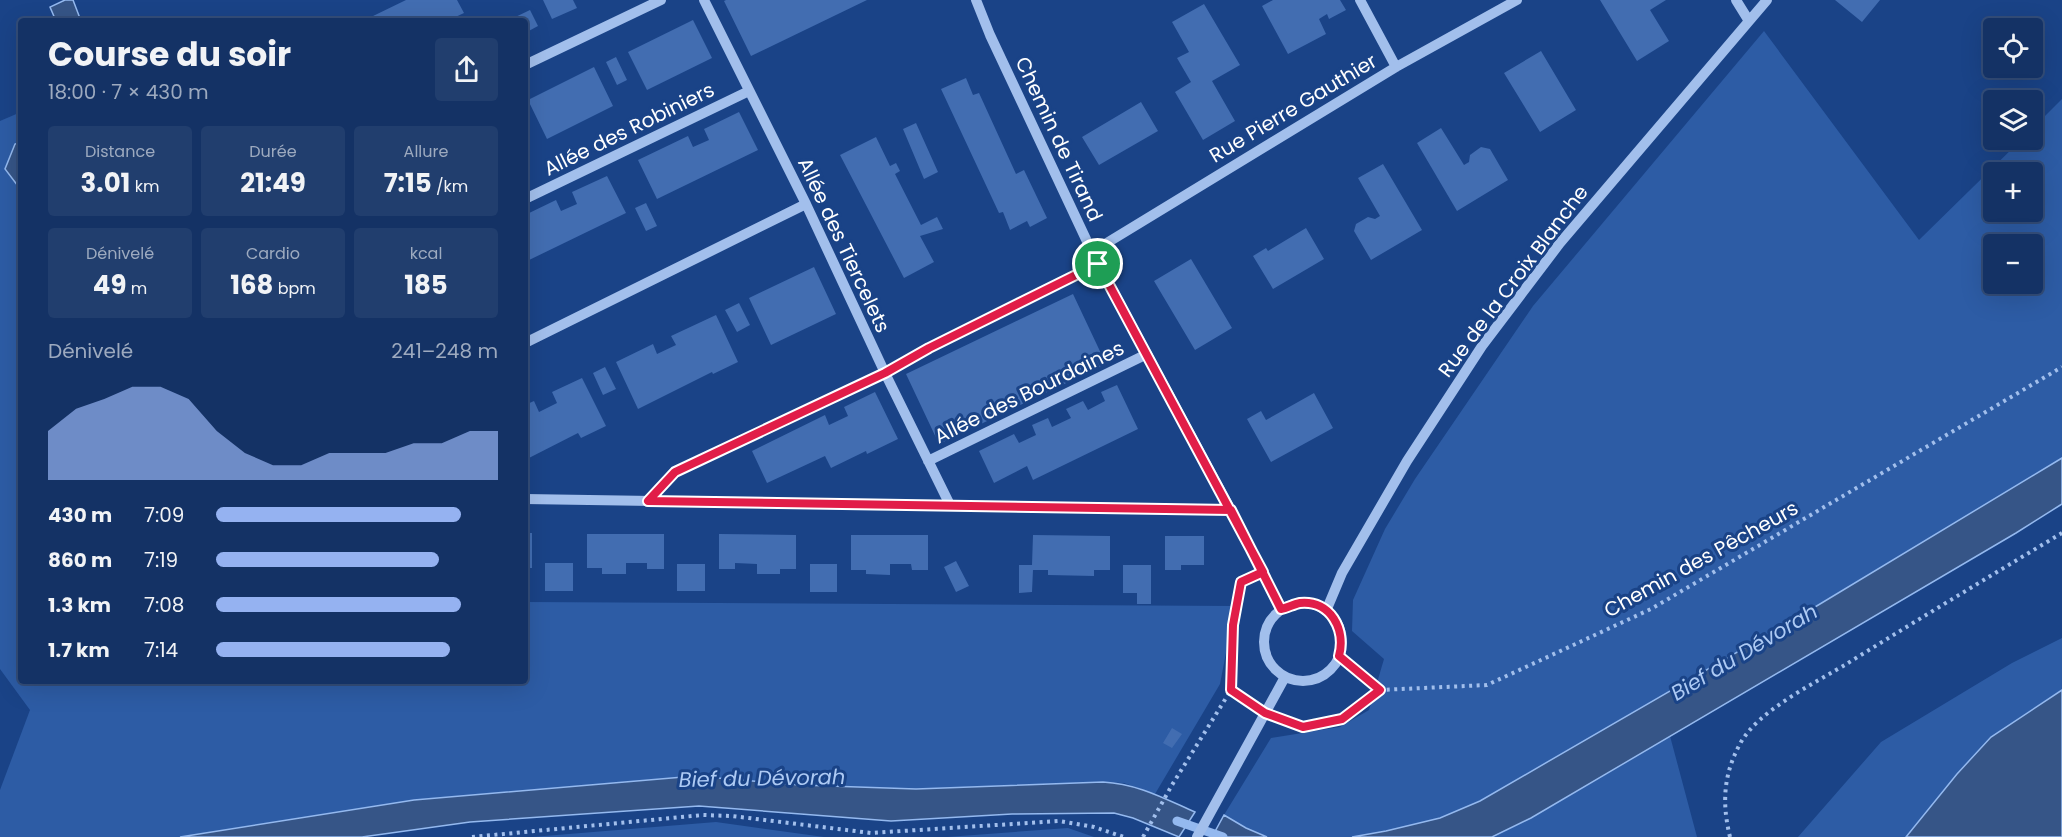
<!DOCTYPE html>
<html lang="fr">
<meta charset="utf-8">
<style>
:root{--surface:#143265;--page:#213e6e;--text:#f1f3f6;--muted:#9daabf;--line:#334d79;--accent:#95b2f1}
body{margin:0;font-family:Poppins,sans-serif;background:var(--page);color:var(--text);height:100vh;display:flex;flex-direction:column;font-size:22px;white-space:nowrap}
*{box-sizing:border-box;margin:0}
p{font-size:20px;color:var(--muted)}
.icon{flex:none;width:33px;height:33px;fill:none;stroke:currentColor;stroke-width:2;stroke-linecap:round;stroke-linejoin:round}
.map{position:relative;flex:1;overflow:hidden}
.side{position:absolute;left:18px;top:18px;width:510px;height:666px;display:flex;flex-direction:column;background:var(--surface);border-radius:6px;box-shadow:0 6px 24px #0002,0 0 0 2px var(--line)}
.side>*{flex:none}
.controls{position:absolute;left:1983px;top:18px;display:grid;gap:12px}
.controls a{display:grid;place-items:center;width:60px;height:60px;border-radius:6px;background:var(--surface);box-shadow:0 6px 24px #0002,0 0 0 2px var(--line);font-size:30px}
.pin{position:absolute;display:grid;place-items:center;width:51px;height:51px;color:#fff;margin:-26px;border:3px solid #fff;border-radius:50%;box-shadow:0 2px 6px #0007}
.round{display:grid;place-items:center;flex:none;width:63px;height:63px;border-radius:6px;background:var(--page)}
.summary{display:flex;align-items:center;justify-content:space-between;height:102px;padding:0 30px}
h1{font-size:33px;font-weight:700;line-height:45px}
.stats{display:grid;grid-template-columns:repeat(3,1fr);gap:9px;height:102px;padding:6px 30px}
.stats div{display:grid;align-content:center;border-radius:6px;background:var(--page);text-align:center}
.stats b{font-size:26px;font-weight:700}
.stats small{font-size:16px;font-weight:400}
.stats p{font-size:16px}
.chart{height:168px;padding:12px 30px}
.chart p{display:flex;justify-content:space-between}
.chart svg{width:100%;height:108px;margin-top:6px;fill:var(--accent);opacity:.7}
ul{padding:0 30px;list-style:none;font-size:20px}
li{display:grid;grid-template-columns:96px 72px 1fr;align-items:center;height:45px}
li i{height:15px;border-radius:8px;background:var(--accent)}
.map>svg:first-child{display:block}
</style>
<div class="map">
<svg width="2062" height="837" viewBox="0 0 2062 837">
<rect width="100%" height="100%" fill="#1a4387"/>
<path fill="#2d5ca5" fill-rule="evenodd" d="M1764 31 1919 240 2021 140H2032L2033 128 2062 99V458L1815 607 1480 801 1440 818 1386 831 1352 837H1267L1246 828 1224 815 1271 738 1340 727 1369 710 1384 659 1352 631 1353 600 1385 529 1415 479 1533 306ZM1994 172H2032V212H1994ZM1994 244H2032V284H1994Z
M21 112V681H525V602L1235 606 1220 684 1155 794 1124 783 1103 782 916 789 800 785 695 776 414 800 180 837H0V790L30 710 0 669V121Z
M2062 638V690L2039 705 1927 813 1906 837H1798L1881 742 2012 663Z
M1670 736 1697 837H1492C1554 807 1612 771 1670 736Z
M716 822 824 837H532Z
M1068 828 1094 837H947Z"/>
<path fill="#365587" stroke="#94b9ef" stroke-width="1.5" d="M65 0H73L81 21H56L50 7Z
M21 142V190L5 169 15 144Z
M2062 458V504L2016 533 1531 818 1492 837H1352L1386 831 1440 818 1480 801 1815 607Z
M2062 690V837H1906L1957 774 1991 737Z
M695 776 800 785 916 789 1103 782C1138 784 1163 798 1195 812L1179 837 1133 818 1114 813 1012 814 891 821 699 806 470 822 362 837H180L414 800Z
M1224 815 1246 828 1267 837H1212Z"/>
<g fill="none" stroke-linecap="round" stroke-linejoin="round">
<path stroke="#94b9ef" stroke-width="9" d="M1177 821 1223 837"/>
</g>
<path fill="#426db1" d="M406 0H457L464 13 447 21 443 16 433 21H373L371 17Z
M543 0H573L577 8 552 19Z
M726 0H867L751 56 724 1Z
M1273 0H1340L1346 10 1329 19 1327 14 1319 19 1326 34 1288 54 1262 6Z
M1600 0H1666L1650 10 1669 41 1637 61Z
M1835 0H1880L1862 22Z
M1204 4 1240 65 1212 81 1235 121 1203 140 1175 92 1191 82 1177 58 1189 52 1172 22Z
M530 10 538 26 525 33V21H507Z
M693 20 712 58 647 90 628 52Z
M1541 51 1576 110 1540 132 1504 73Z
M616 57 627 80 617 85 606 62Z
M594 67 613 106 547 139 528 100Z
M966 78 973 95 979 93 1016 174 1024 170 1047 218 1030 227 1027 221 1010 230 1003 212 999 213 941 89Z
M1141 102 1158 131 1099 165 1082 137Z
M739 112 758 150 657 199 638 160 688 136 693 147 709 140 704 129Z
M916 123 938 172 924 179 903 129Z
M1441 128 1464 165 1469 162 1470 155 1481 147 1490 149 1508 180 1457 211 1417 143Z
M876 137 890 166 896 163 900 171 895 174 921 225 937 217 943 229 920 236 934 262 904 278 840 155Z
M1383 164 1422 230 1371 260 1354 231 1356 224 1368 217 1375 219 1380 216 1358 178Z
M607 176 626 213 525 262V215L556 200 561 211 577 204 572 192Z
M646 203 657 226 646 231 635 208Z
M1306 228 1324 259 1273 289 1253 256 1266 248 1268 251Z
M1191 259 1232 328 1195 350 1154 281Z
M814 267 836 314 771 345 749 298Z
M1073 294 1106 364 939 444 906 374Z
M739 303 750 325 737 332 725 310Z
M716 315 738 362 713 374 712 372 638 409 616 362 653 344 657 354 676 345 671 336Z
M605 367 616 389 603 395 593 373Z
M582 378 606 426 581 438 578 433 525 460V405L534 401 539 412 557 403 552 392Z
M1117 385 1138 429 1033 480 1027 466 994 483 979 451 1014 434 1019 443 1036 435 1032 425 1048 418 1052 427 1071 418 1066 409 1083 401 1088 410 1105 401 1101 392Z
M875 392 898 439 867 454 866 451 831 468 825 456 767 483 752 451 825 415 829 425 848 416 844 407Z
M1314 393 1333 428 1271 462 1247 419 1261 411 1266 420Z
M525 533H532V568H525Z
M587 534H664V569H647V563H626V574H602V568H587Z
M719 534 796 535V569H780V574H757V564L735 563V569H719Z
M851 535H928V570H912L911 564H890V575L866 574V570H851Z
M1033 535 1110 536V570H1094V576L1048 575V570H1033L1032 592 1019 593V565H1032Z
M1165 536H1204V565H1181V570H1165Z
M956 561 969 586 956 592 944 567Z
M545 563H573V591H545Z
M677 564H705V591H677Z
M810 564H837V592H810Z
M1123 565H1151V604H1137V593H1123Z
M1172 728 1182 734 1172 748 1163 743Z"/>
<g fill="none" stroke-linecap="round" stroke-linejoin="round">
<path stroke="#a2bfec" stroke-width="4" stroke-dasharray="3 4.5" stroke-linecap="butt" d="M1339 656 1380 690 1487 685 1651 609 2062 367
M1231 690 1248 702
M1283 720 1303 727 1342 719 1380 690
M472 837 703 815 732 816 871 833 1059 821 1094 827 1124 837
M1143 837 1172 785 1231 690 1233 625 1241 582 1243 581
M1730 837C1722 804 1723 775 1740 744 1757 711 1815 683 1848 663 1919 619 1990 576 2062 533"/>
<path stroke="#a2bfec" stroke-width="10" d="M704 0 806 204 885 373 950 505
M976 0 990 35 1092 252 1231 510 1281 609
M1360 0 1396 67
M1736 0 1749 21
M525 65 661 0
M525 199 749 91
M1092 252 1396 67 1517 0
M525 343 806 204
M928 461 1147 354
M525 499 1231 510
M648 501 675 472 885 373 929 348 1098 264
M1264 642a39 39 0 1 1 78 0a39 39 0 1 1-78 0Z
M1326 611 1342 573 1407 461 1482 346 1560 243 1767 0
M1197 837 1285 677"/>
</g>
<g fill="none" stroke-linecap="round" stroke-linejoin="round">
<defs>
<path id="route" d="M1098 264 929 348 885 373 675 472 648 501 1231 510 1281 609C1287 608 1294 604 1300 603 1331 600 1346 630 1339 656L1380 690 1342 719 1303 727 1265 713 1231 690 1233 625 1241 582 1263 572 1098 264"/>
</defs>
<use href="#route" stroke="#fff" stroke-width="12"/>
<use href="#route" stroke="#e11d48" stroke-width="8"/>
</g>
<g text-anchor="middle" dominant-baseline="central" stroke-width="6" stroke-linejoin="round" paint-order="stroke">
<g font-size="20" fill="#fff" stroke="#1a4387">
<text transform="translate(1293 108) rotate(-31)">Rue Pierre Gauthier</text>
<text transform="translate(629 129) rotate(-26)">Allée des Robiniers</text>
<text transform="translate(1059 139) rotate(65)">Chemin de Tirand</text>
<text transform="translate(844 245) rotate(65)">Allée des Tiercelets</text>
<text transform="translate(1513 281) rotate(-53)">Rue de la Croix Blanche</text>
<text transform="translate(1029 392) rotate(-26)">Allée des Bourdaines</text>
<text transform="translate(1701 559) rotate(-29)">Chemin des Pêcheurs</text>
</g>
<g font-size="21" font-style="italic" fill="#adcaf4" stroke="#1a4387">
<text transform="translate(1744 652) rotate(-31)">Bief du Dévorah</text>
<text transform="translate(762 778) rotate(-1)">Bief du Dévorah</text>
</g>
</g>
</svg>
<div class="controls">
<a><svg class="icon" aria-label="locate" viewBox="0 0 24 24"><circle cx="12" cy="12" r="6"/><path d="M12 2v4M12 18v4M2 12h4M18 12h4"/></svg></a>
<a><svg class="icon" aria-label="layers" viewBox="0 0 24 24"><path d="M12 4l9 5-9 5-9-5zM3 14l9 5 9-5"/></svg></a>
<a>+</a>
<a>−</a>
</div>
<div class="pin" style="left:1098px;top:264px;background:#1e9e55"><svg class="icon" aria-label="arrive" viewBox="0 0 24 24"><path d="M6 21V4h12l-3 4 3 4H6"/></svg></div>
<section class="side">
<div class="summary"><div><h1>Course du soir</h1><p>18:00 · 7 × 430 m</p></div><a class="round"><svg class="icon" aria-label="share" viewBox="0 0 24 24"><path d="M12 15V3M7 8l5-5 5 5M5 13v7h14v-7"/></svg></a></div>
<div class="stats">
<div><p>Distance</p><b>3.01<small> km</small></b></div>
<div><p>Durée</p><b>21:49</b></div>
<div><p>Allure</p><b>7:15<small> /km</small></b></div>
</div>
<div class="stats">
<div><p>Dénivelé</p><b>49<small> m</small></b></div>
<div><p>Cardio</p><b>168<small> bpm</small></b></div>
<div><p>kcal</p><b>185</b></div>
</div>
<div class="chart"><p><span>Dénivelé</span>241–248 m</p>
<svg viewBox="0 0 160 44" preserveAspectRatio="none"><path d="M0 44V24L10 15L20 11L30 6L40 6L50 11L60 24L70 33L80 38L90 38L100 33L110 33L120 33L130 29L140 29L150 24L160 24V44z"/></svg>
</div>
<ul>
<li><b>430 m</b>7:09<i style="width:87%"></i></li>
<li><b>860 m</b>7:19<i style="width:79%"></i></li>
<li><b>1.3 km</b>7:08<i style="width:87%"></i></li>
<li><b>1.7 km</b>7:14<i style="width:83%"></i></li>
</ul>
</section>
</div>
